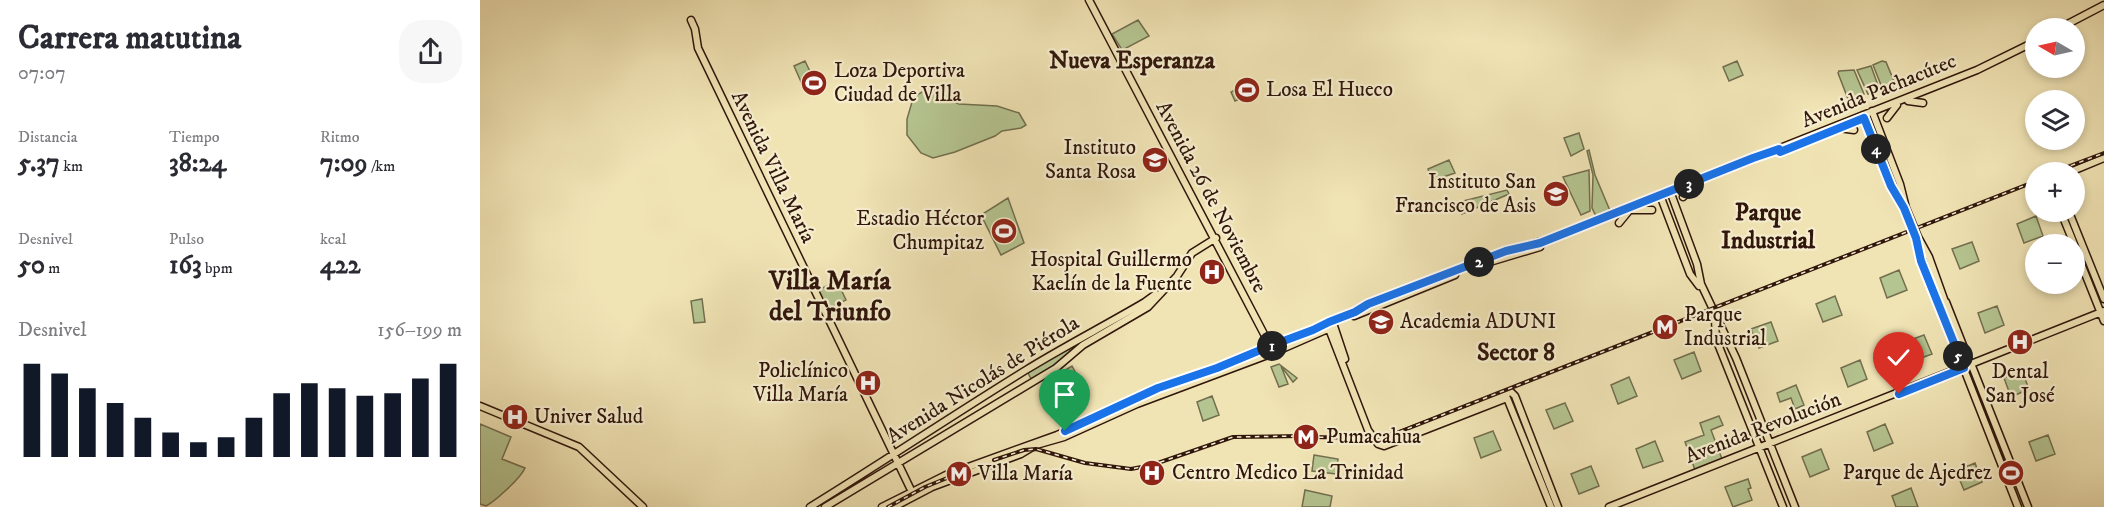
<!DOCTYPE html>
<html lang="es">
<meta charset="utf-8">
<style>
:root{--surface:#fff;--page:#f7f7f7;--text:#2b2b33;--muted:#7c7c81;--accent:#111827}
body{margin:0;font-family:"IM FELL DW Pica",serif;background:var(--page);color:var(--text);height:100vh;display:flex;flex-direction:column;font-size:22px;white-space:nowrap}
*{box-sizing:border-box;margin:0}
p{font-size:20px;color:var(--muted)}
.icon{flex:none;width:33px;height:33px;fill:none;stroke:currentColor;stroke-width:2;stroke-linecap:round;stroke-linejoin:round}
.map{position:relative;flex:1;overflow:hidden}
.drawer{display:flex;flex-direction:column;background:var(--surface);width:480px}
.drawer>*{flex:none}
.needle{width:39px;rotate:279deg}
.controls{position:absolute;left:1545px;top:18px;display:grid;gap:12px}
.controls a{display:grid;place-items:center;width:60px;height:60px;border-radius:50%;background:var(--surface);box-shadow:0 3px 9px #0003;font-size:30px}
.pin{position:absolute;display:grid;place-items:center;width:51px;height:51px;color:#fff;margin:-62px -26px;border-radius:50% 50% 50% 0;rotate:-45deg;box-shadow:0 0 6px #0007}
.pin .icon{rotate:45deg}
.km{position:absolute;width:30px;height:30px;margin:-15px;border-radius:50%;background:#222;color:#fff;font-size:16px;line-height:30px;text-align:center}
.round{display:grid;place-items:center;flex:none;width:63px;height:63px;border-radius:24px;background:var(--page)}
.overview{display:flex;align-items:center;justify-content:space-between;height:102px;padding:0 18px}
h1{font-size:33px;font-weight:700;line-height:45px}
.metrics{display:grid;grid-template-columns:repeat(3,1fr);gap:9px;height:102px;padding:6px 18px}
.metrics div{display:grid;align-content:center}
.metrics b{font-size:26px;font-weight:700}
.metrics small{font-size:16px;font-weight:400}
.metrics p{font-size:16px}
.chart{height:168px;padding:12px 18px}
.chart p{display:flex;justify-content:space-between}
.chart svg{width:100%;height:108px;margin-top:6px;stroke:var(--accent);stroke-width:6}
main{display:flex;flex:1;min-height:0}
.map>svg:first-child{display:block}
</style>
<main>
<section class="drawer">
<div class="overview"><div><h1>Carrera matutina</h1><p>07:07</p></div><a class="round"><svg class="icon" aria-label="share" viewBox="0 0 24 24"><path d="M12 15V3M7 8l5-5 5 5M5 13v7h14v-7"/></svg></a></div>
<div class="metrics">
<div><p>Distancia</p><b>5.37<small> km</small></b></div>
<div><p>Tiempo</p><b>38:24</b></div>
<div><p>Ritmo</p><b>7:09<small> /km</small></b></div>
</div>
<div class="metrics">
<div><p>Desnivel</p><b>50<small> m</small></b></div>
<div><p>Pulso</p><b>163<small> bpm</small></b></div>
<div><p>kcal</p><b>422</b></div>
</div>
<div class="chart"><p><span>Desnivel</span>156–199 m</p>
<svg viewBox="0 0 160 44" preserveAspectRatio="none"><path d="M5 44V6M15 44V10M25 44V16M35 44V22M45 44V28M55 44V34M65 44V38M75 44V36M85 44V28M95 44V18M105 44V14M115 44V16M125 44V19M135 44V18M145 44V12M155 44V6"/></svg>
</div>
</section>
<div class="map">
<svg width="1624" height="507" viewBox="0 0 1624 507">
<rect width="100%" height="100%" fill="#f0e3b4"/>
<filter id="stains"><feTurbulence type="fractalNoise" baseFrequency=".00333" numOctaves="4"/><feColorMatrix values="0 0 0 0 .2 0 0 0 0 .09 0 0 0 0 .02 0 0 0 .5 -.17"/></filter>
<radialGradient id="worn" r=".72"><stop offset=".6" stop-color="#630" stop-opacity="0"/><stop offset="1" stop-color="#630" stop-opacity=".3"/></radialGradient>
<path fill="#b5c591" stroke="#726e4e" stroke-width="1.5" d="M658 20 669 36 646 48 648 52 644 53 632 34Z
M325 61 337 86 329 89 326 82 322 84 314 66Z
M1257 61 1263 75 1249 81 1243 67Z
M1402 61 1406 62 1416 86 1403 90 1393 65Z
M1391 66 1400 91 1388 94 1377 70Z
M1374 70 1384 94 1368 99 1358 73 1359 71Z
M769 83 773 93 755 101 751 92Z
M447 89 463 93 472 101 479 104 517 106 539 113 546 125 541 128 522 131 515 136 475 152 453 158 441 153 427 135V119L432 102 437 95Z
M1099 133 1104 149 1091 156 1084 138Z
M1109 150 1115 175 1131 213 1117 218 1112 208 1113 175 1107 151Z
M969 160 975 173 951 181 948 169Z
M1109 170 1110 211 1101 215 1083 177Z
M1027 190 1029 194 982 214 979 202Z
M528 198 544 243 521 255 501 215Z
M1556 216 1563 236 1544 243 1537 224Z
M1492 242 1499 261 1480 269 1472 249Z
M1419 270 1427 290 1407 298 1400 278Z
M357 281 366 300 345 310 336 291Z
M1355 296 1362 315 1343 322 1336 304Z
M222 299 225 322 214 323 211 301Z
M1517 306 1524 325 1505 333 1498 313Z
M1291 322 1298 341 1279 348 1271 329Z
M1444 335 1452 354 1433 361 1425 342Z
M589 348 591 355 551 379 548 373 549 370Z
M1214 352 1221 371 1202 379 1194 360Z
M1380 360 1387 379 1368 387 1361 368Z
M799 364 817 378 813 382 801 366 808 384 799 387 791 367Z
M592 366 599 379 581 388 575 376Z
M1542 371 1549 389 1531 397 1524 378Z
M1149 377 1157 396 1138 404 1131 385Z
M1316 385 1324 405 1315 409 1311 398 1300 402 1297 393Z
M732 396 739 415 723 421 717 402Z
M1085 403 1093 421 1074 429 1066 410Z
M1239 416 1243 425 1231 430 1242 459 1215 470 1205 442 1224 435 1220 423Z
M0 424 31 437 22 459 45 468C41 478 14 502 6 506L0 504Z
M1405 424 1413 443 1394 451 1387 432Z
M1013 431 1021 450 1001 458 994 438Z
M1568 435 1575 454 1556 461 1549 442Z
M1175 441 1183 461 1163 468 1156 449Z
M1341 449 1349 469 1330 477 1322 457Z
M834 455 858 459 856 474 832 471Z
M1495 463 1502 482 1484 490 1476 471Z
M1111 466 1119 486 1099 494 1091 474Z
M1268 479 1271 488 1268 489 1272 500 1253 507 1245 487Z
M1431 488 1438 507H1416L1412 496Z
M825 490 852 496 850 507H822Z"/>
<g fill="none" stroke-linecap="round" stroke-linejoin="round">
<defs>
<path id="major" d="M609 0 784 334 788 347
M211 20 215 29 218 48 430 488
M1580 28 1624 5
M1428 101 1443 103
M1392 111 1420 184 1426 208 1438 237 1449 257 1464 299
M1383 115 1411 186 1424 208
M1407 118 1417 105
M1359 128 1374 130
M1590 172 1624 158
M1190 191 1217 264 1221 284 1256 358 1315 507
M1180 195 1210 274 1219 286
M1203 197 1216 185
M1152 210H1172
M1581 212 1594 244
M1589 212 1624 299
M1139 223 1148 212
M1436 240 1441 261 1458 301
M1594 246 1624 321
M1013 261 1060 247
M1466 302 1490 363
M1459 305 1483 366
M874 316 975 275
M1235 320 1236 339 1303 507
M854 326 865 359
M849 329 888 430 898 444 904 446 1027 398 1071 507
M793 346 868 315 888 305 1026 251 1073 238 1497 70 1556 41
M1492 366 1548 507
M1484 369 1538 507
M0 406 99 447 163 507
M895 440 911 438 1031 392 1035 396 1078 507
M330 507C403 462 473 415 546 370 585 346 626 325 665 302L676 294
M345 507 576 368 603 345 668 307 697 276 712 253 736 238
M402 507 466 475 577 435 678 389 737 368 788 348
M414 507 452 487 541 454 556 445 584 437 657 404 793 353 848 329
M1129 507 1472 371 1483 367 1485 362 1491 364 1624 311"/>
</defs>
<use href="#major" stroke="#30160b" stroke-width="9"/>
<use href="#major" stroke="#f0e3b4" stroke-width="6"/>
<defs>
<path id="rail" d="M1574 172 1624 153
M830 437 891 438 914 434 1556 181
M514 460 544 450 556 449 605 463 651 469 672 465 753 437 821 436
M408 507 445 487 472 476"/>
</defs>
<use href="#rail" stroke="#30160b" stroke-width="4"/>
<use href="#rail" stroke="#f5edce" stroke-width="1.5" stroke-dasharray="4.5" stroke-linecap="butt"/>
<defs>
<path id="major-bridge" d="M794 346 795 350
M788 349 789 353"/>
</defs>
<use href="#major-bridge" stroke="#30160b" stroke-width="9" stroke-linecap="butt"/>
<use href="#major-bridge" stroke="#f0e3b4" stroke-width="6"/>
</g>
<g fill="none" stroke-linecap="round" stroke-linejoin="round">
<defs>
<path id="route" d="M585 431 678 388 737 368 790 346 833 330 849 322 875 312 888 304 1026 251 1060 243 1273 158 1299 149 1300 152 1384 118 1411 186 1424 208 1436 238 1441 261 1484 368 1419 394"/>
</defs>
<use href="#route" stroke="#fff" stroke-width="12"/>
<use href="#route" stroke="#1a73e8" stroke-width="8"/>
</g>
<defs>
<symbol id="stadium-disc" viewBox="-11 -11 22 22"><circle r="9.5" fill="#8f2418" stroke="#f5edce"/><path d="M0-5a6.5 5 0 1 0 0 10a6.5 5 0 1 0 0-10ZM-3.5-1.8h7v3.6h-7Z" fill="#fff"/></symbol>
<symbol id="university-disc" viewBox="-11 -11 22 22"><circle r="9.5" fill="#8f2418" stroke="#f5edce"/><path d="M0-5L7-2L0 1L-7-2ZM-4 1L0 2.5L4 1V4Q0 6-4 4Z" fill="#fff"/></symbol>
<symbol id="hospital-disc" viewBox="-11 -11 22 22"><circle r="9.5" fill="#8f2418" stroke="#f5edce"/><path d="M-5-5h3v3.5h4V-5h3V5h-3V1.5h-4V5h-3Z" fill="#fff"/></symbol>
<symbol id="metro-disc" viewBox="-11 -11 22 22"><circle r="9.5" fill="#8f2418" stroke="#f5edce"/><path d="M-5.5 5V-5H-3L0 0L3-5H5.5V5H3V-.5L0 4L-3-.5V5Z" fill="#fff"/></symbol>
</defs>
<g fill-rule="evenodd">
<use href="#stadium-disc" x="319" y="68" width="30" height="30"/>
<use href="#stadium-disc" x="752" y="75" width="30" height="30"/>
<use href="#university-disc" x="660" y="145" width="30" height="30"/>
<use href="#university-disc" x="1061" y="179" width="30" height="30"/>
<use href="#stadium-disc" x="509" y="216" width="30" height="30"/>
<use href="#hospital-disc" x="717" y="257" width="30" height="30"/>
<use href="#university-disc" x="886" y="307" width="30" height="30"/>
<use href="#metro-disc" x="1170" y="312" width="30" height="30"/>
<use href="#hospital-disc" x="1525" y="327" width="30" height="30"/>
<use href="#hospital-disc" x="373" y="368" width="30" height="30"/>
<use href="#hospital-disc" x="20" y="402" width="30" height="30"/>
<use href="#metro-disc" x="811" y="422" width="30" height="30"/>
<use href="#hospital-disc" x="657" y="458" width="30" height="30"/>
<use href="#stadium-disc" x="1516" y="458" width="30" height="30"/>
<use href="#metro-disc" x="464" y="459" width="30" height="30"/>
</g>
<g text-anchor="middle" dominant-baseline="central" stroke-width="4.5" stroke-linejoin="round" paint-order="stroke">
<g font-size="21" fill="#30160b" stroke="#f5edce" text-anchor="start">
<text x="354" y="71">Loza Deportiva<tspan x="354" dy="24">Ciudad de Villa</tspan></text>
<text x="786" y="90">Losa El Hueco</text>
<text x="656" y="148" text-anchor="end">Instituto<tspan x="656" dy="24">Santa Rosa</tspan></text>
<text x="1056" y="182" text-anchor="end">Instituto San<tspan x="1056" dy="24">Francisco de Asis</tspan></text>
<text x="504" y="219" text-anchor="end">Estadio Héctor<tspan x="504" dy="24">Chumpitaz</tspan></text>
<text x="712" y="260" text-anchor="end">Hospital Guillermo<tspan x="712" dy="24">Kaelín de la Fuente</tspan></text>
<text x="1204" y="315">Parque<tspan x="1204" dy="24">Industrial</tspan></text>
<text x="920" y="322">Academia ADUNI</text>
<text x="368" y="371" text-anchor="end">Policlínico<tspan x="368" dy="24">Villa María</tspan></text>
<text x="1540" y="372" text-anchor="middle">Dental<tspan x="1540" dy="24">San José</tspan></text>
<text x="54" y="417">Univer Salud</text>
<text x="846" y="437">Pumacahua</text>
<text x="692" y="473">Centro Medico La Trinidad</text>
<text x="1512" y="473" text-anchor="end">Parque de Ajedrez</text>
<text x="498" y="474">Villa María</text>
</g>
<g font-size="21" fill="#30160b" stroke="#f5edce">
<text transform="translate(1399 91) rotate(-22)">Avenida Pachacútec</text>
<text transform="translate(293 167) rotate(64)">Avenida Villa María</text>
<text transform="translate(731 197) rotate(62)">Avenida 26 de Noviembre</text>
<text transform="translate(503 380) rotate(-32)">Avenida Nicolás de Piérola</text>
<text transform="translate(1283 428) rotate(-21)">Avenida Revolución</text>
</g>
<g font-size="24" font-weight="bold" fill="#30160b" stroke="#f5edce">
<text x="652" y="61">Nueva Esperanza</text>
<text x="1288" y="213">Parque<tspan x="1288" dy="28">Industrial</tspan></text>
<text x="1036" y="353">Sector 8</text>
</g>
<g font-size="27" font-weight="bold" fill="#30160b" stroke="#f5edce">
<text x="350" y="281">Villa María<tspan x="350" dy="31">del Triunfo</tspan></text>
</g>
</g>
<rect width="100%" height="100%" filter="url(#stains)"/>
<rect width="100%" height="100%" fill="url(#worn)"/>
</svg>
<div class="controls">
<a><svg class="needle" viewBox="-14 -14 28 28"><path d="M0-13l5 13h-10z" fill="#e53935"/><path d="M0 13l5-13h-10z" fill="#7c7c81"/></svg></a>
<a><svg class="icon" aria-label="layers" viewBox="0 0 24 24"><path d="M12 4l9 5-9 5-9-5zM3 14l9 5 9-5"/></svg></a>
<a>+</a>
<a>−</a>
</div>
<div class="pin" style="left:585px;top:431px;background:#1e9e55"><svg class="icon" aria-label="arrive" viewBox="0 0 24 24"><path d="M6 21V4h12l-3 4 3 4H6"/></svg></div>
<div class="pin" style="left:1419px;top:394px;background:#d93025"><svg class="icon" aria-label="check" viewBox="0 0 24 24"><path d="M5 12l5 5 9-10"/></svg></div>
<b class="km" style="left:792px;top:346px">1</b>
<b class="km" style="left:999px;top:262px">2</b>
<b class="km" style="left:1209px;top:184px">3</b>
<b class="km" style="left:1396px;top:149px">4</b>
<b class="km" style="left:1478px;top:356px">5</b>
</div>
</main>
